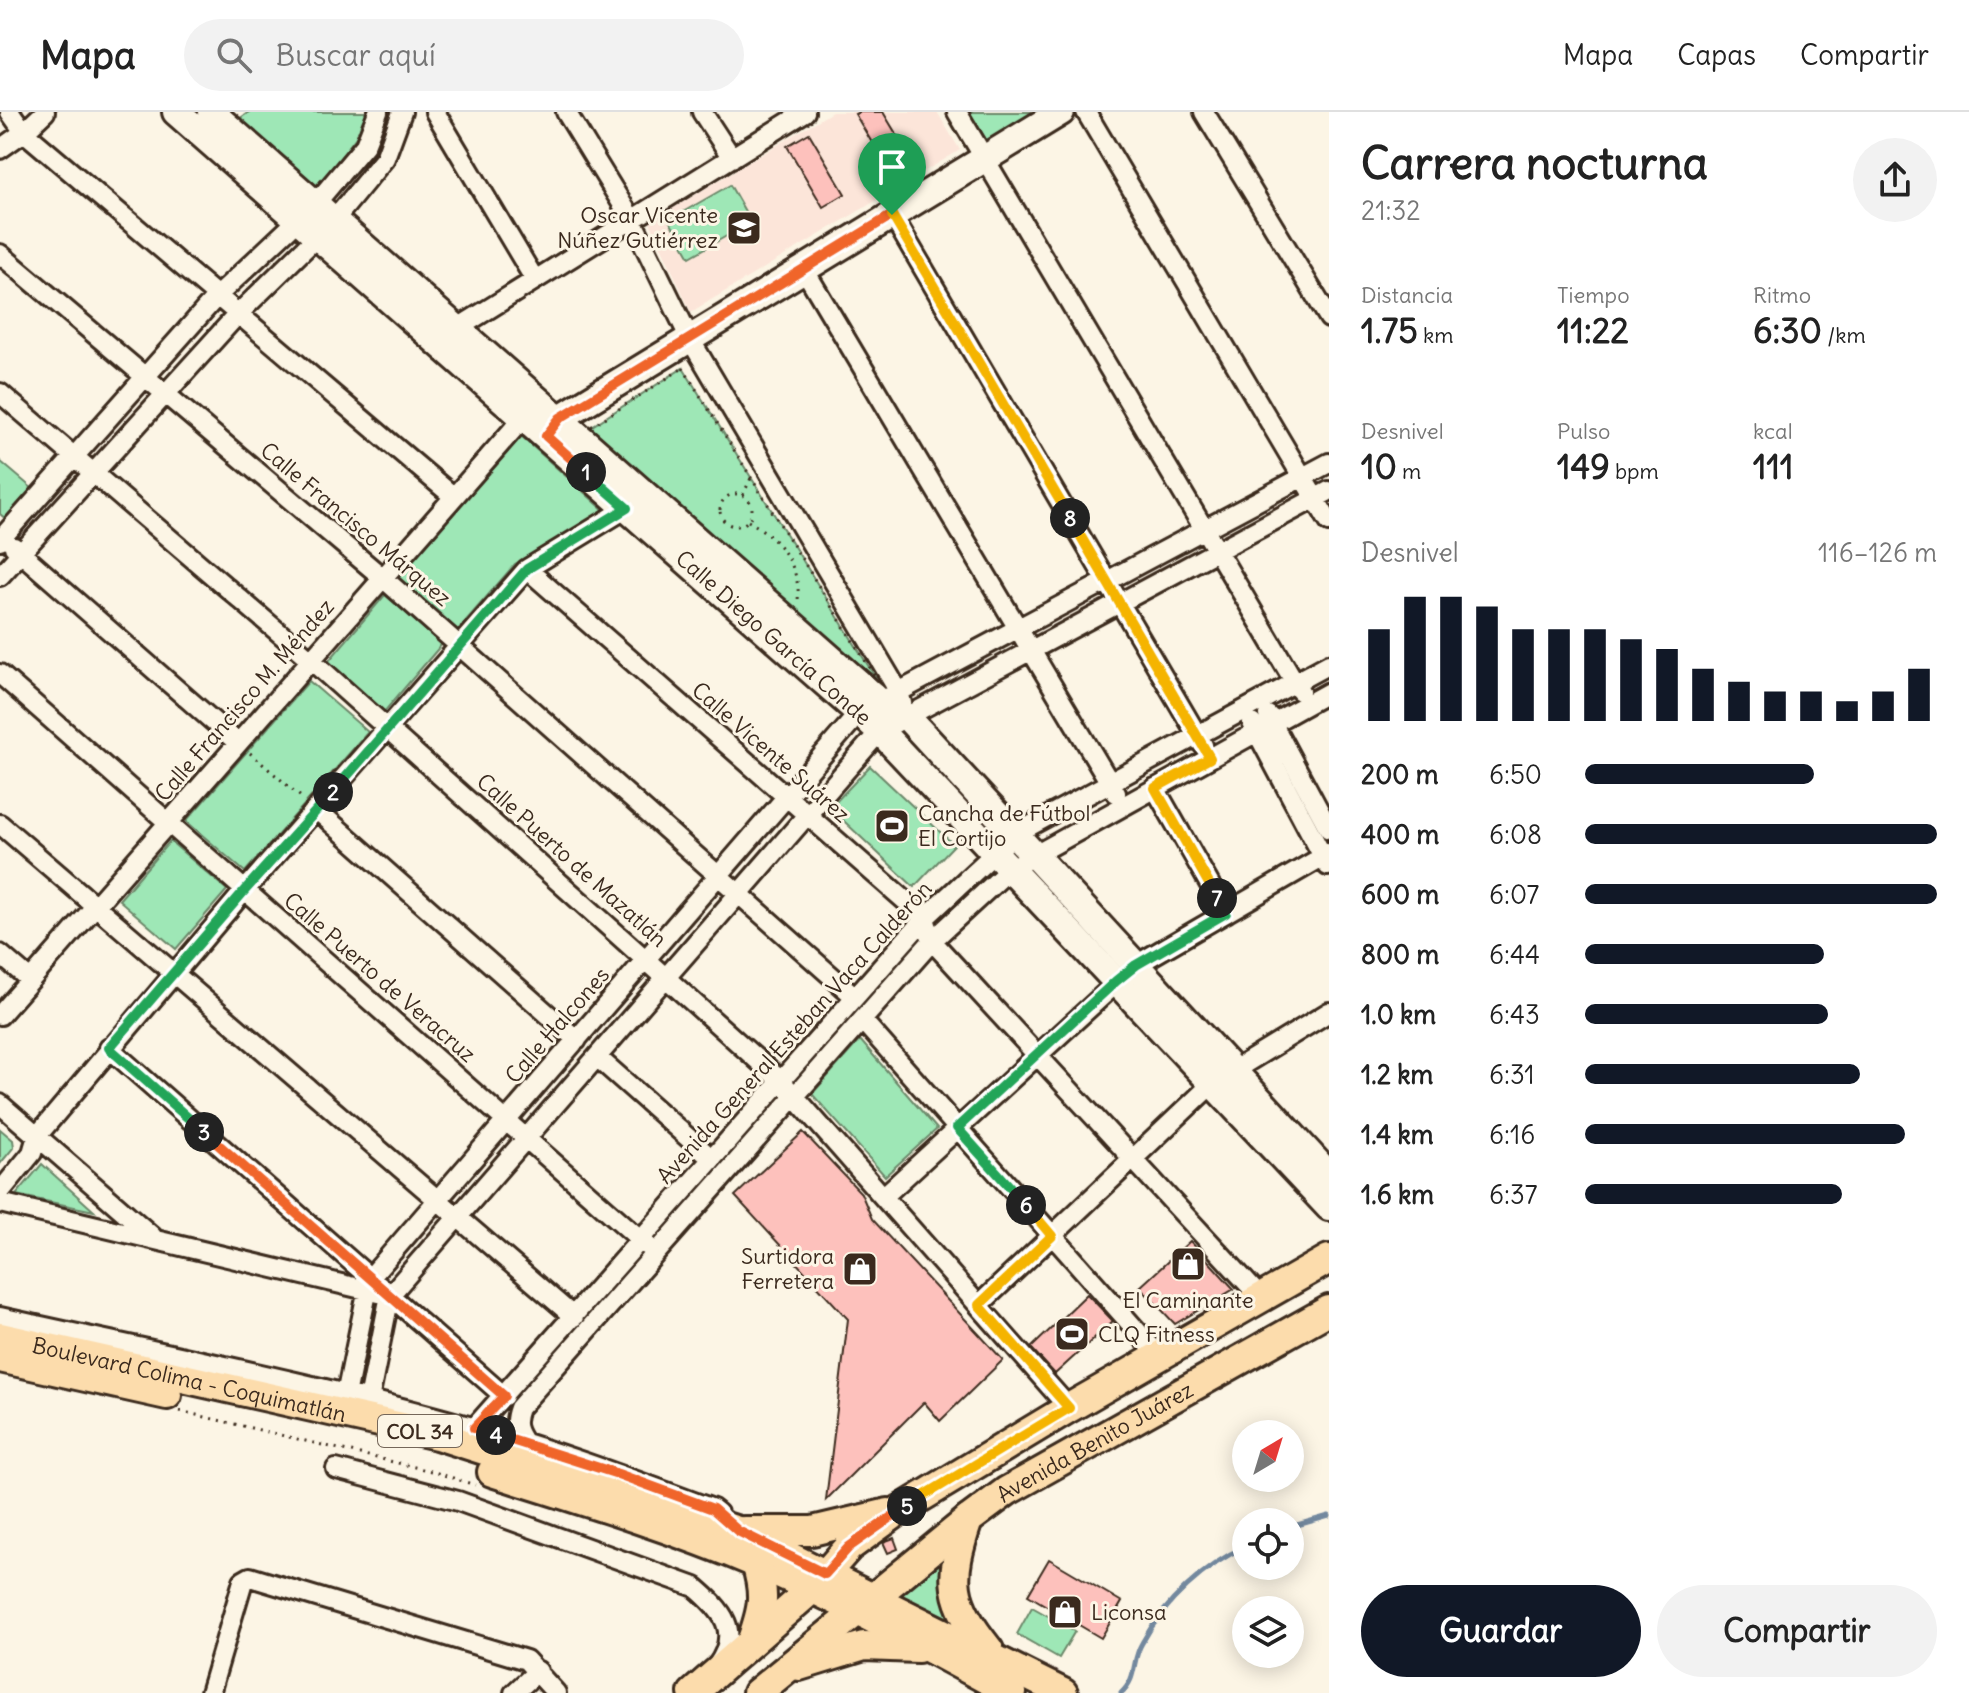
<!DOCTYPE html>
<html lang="es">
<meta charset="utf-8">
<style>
:root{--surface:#fff;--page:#f2f2f2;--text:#222;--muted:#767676;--line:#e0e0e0;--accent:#111827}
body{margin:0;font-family:Delius,sans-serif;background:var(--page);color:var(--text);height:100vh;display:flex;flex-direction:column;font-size:30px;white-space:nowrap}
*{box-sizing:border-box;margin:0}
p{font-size:26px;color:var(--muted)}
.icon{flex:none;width:44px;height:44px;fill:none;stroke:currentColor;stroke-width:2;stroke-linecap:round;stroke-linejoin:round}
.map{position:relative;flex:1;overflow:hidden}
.details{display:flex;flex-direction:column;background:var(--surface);width:640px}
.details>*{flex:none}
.needle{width:52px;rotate:38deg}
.tools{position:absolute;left:1232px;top:1308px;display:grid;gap:16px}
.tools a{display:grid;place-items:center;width:72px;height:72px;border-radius:50%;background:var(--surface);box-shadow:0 4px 20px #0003;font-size:40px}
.pin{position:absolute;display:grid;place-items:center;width:68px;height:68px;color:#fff;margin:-82px -34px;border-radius:50% 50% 50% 0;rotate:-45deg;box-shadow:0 0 8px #0007}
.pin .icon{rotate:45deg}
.km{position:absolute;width:40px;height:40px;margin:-20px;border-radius:50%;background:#222;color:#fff;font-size:22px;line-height:40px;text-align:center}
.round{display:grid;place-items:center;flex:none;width:84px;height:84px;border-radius:42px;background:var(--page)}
.overview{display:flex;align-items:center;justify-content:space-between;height:136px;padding:0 32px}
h1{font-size:44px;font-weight:700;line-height:60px}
.stats{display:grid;grid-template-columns:repeat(3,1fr);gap:12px;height:136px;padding:8px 32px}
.stats div{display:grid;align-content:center}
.stats b{font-size:34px;font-weight:700}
.stats small{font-size:22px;font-weight:400}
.stats p{font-size:22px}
.chart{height:224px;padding:16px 32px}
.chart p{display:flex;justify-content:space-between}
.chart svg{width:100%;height:144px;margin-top:8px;stroke:var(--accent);stroke-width:6}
.action{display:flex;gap:16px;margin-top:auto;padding:16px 32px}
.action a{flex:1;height:92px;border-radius:48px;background:var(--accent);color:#fff;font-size:32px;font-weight:700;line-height:92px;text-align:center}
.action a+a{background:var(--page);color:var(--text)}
ul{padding:0 32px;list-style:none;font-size:26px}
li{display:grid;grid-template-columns:128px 96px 1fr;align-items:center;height:60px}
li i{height:20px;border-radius:10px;background:var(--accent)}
header{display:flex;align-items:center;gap:48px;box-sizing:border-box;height:112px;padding:0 40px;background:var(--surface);border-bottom:2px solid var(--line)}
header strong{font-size:38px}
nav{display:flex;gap:44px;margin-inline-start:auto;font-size:28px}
.search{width:560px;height:72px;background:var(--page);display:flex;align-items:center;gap:20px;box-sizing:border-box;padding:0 28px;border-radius:44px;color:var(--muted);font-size:30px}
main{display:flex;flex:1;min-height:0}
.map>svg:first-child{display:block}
</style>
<header>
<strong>Mapa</strong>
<div class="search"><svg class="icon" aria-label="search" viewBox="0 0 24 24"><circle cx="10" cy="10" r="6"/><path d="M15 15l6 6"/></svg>Buscar aquí</div>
<nav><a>Mapa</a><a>Capas</a><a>Compartir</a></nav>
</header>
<main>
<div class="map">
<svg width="1329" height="1581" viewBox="0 0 1329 1581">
<rect width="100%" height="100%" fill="#fcf5e5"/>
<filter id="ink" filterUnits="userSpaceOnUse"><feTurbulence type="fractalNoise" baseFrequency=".0125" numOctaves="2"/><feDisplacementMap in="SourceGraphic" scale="16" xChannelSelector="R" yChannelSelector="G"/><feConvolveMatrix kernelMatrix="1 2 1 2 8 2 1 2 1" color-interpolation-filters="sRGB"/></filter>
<g filter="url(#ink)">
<path fill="#fce5d9" d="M832 0H937L960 38 691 200 650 110Z"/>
<path fill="#9ee7b6" stroke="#6c886a" stroke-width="2" d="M249 0H369L362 17 318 75 239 7Z
M969 0H1044L990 34Z
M730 73 751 110 690 145 669 108Z
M683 256 879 571 589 316Z
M521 324 605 399 515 452 457 519 397 467Z
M0 349 33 377 7 408 0 402Z
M385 483 442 532 384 600 327 551Z
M309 569 368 620 245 760 186 709Z
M870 654 954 733 914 775 830 696Z
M170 729 227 778 176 837 119 788Z
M860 928 937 1017 885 1064 812 982Z
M0 1017 13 1028 14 1035 0 1052Z
M42 1052 94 1099 16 1083Z
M952 1437 972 1525 898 1484Z
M1032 1495 1075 1519 1059 1546 1017 1522Z"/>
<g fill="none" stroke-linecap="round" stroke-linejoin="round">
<path stroke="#73889e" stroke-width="5" d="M1290 1415 1329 1404
M1121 1581C1138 1566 1131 1549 1142 1531 1164 1490 1205 1453 1246 1434"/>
</g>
<path fill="#fdc1bc" stroke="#3b2a1e" stroke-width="2" d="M859 0H883L913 50 891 63 855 2Z
M809 21 845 82 823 95 787 34Z
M803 1020 861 1081 872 1107 1003 1248 940 1309 924 1290 826 1388 848 1207 735 1084Z
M1190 1129 1234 1177 1175 1212 1140 1175Z
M1087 1182 1113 1209 1055 1262 1031 1236Z
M894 1426 898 1437 888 1441 883 1430Z
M1049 1447 1122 1490 1101 1526 1028 1483Z"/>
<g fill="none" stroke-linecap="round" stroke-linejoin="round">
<defs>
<path id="street" d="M10 0 24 20 454 385
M435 0 535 168
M566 0 632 108 690 227 899 580 902 591
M702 0 732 46
M957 0 1300 579
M1086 0 1329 410
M1204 0 1329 206
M0 37 24 20 45 0
M892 103 1203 633
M0 142 383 466 855 885
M804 157 1116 681
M449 224 458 216 805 0
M0 281 311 548 781 969 1069 1296
M0 428 217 184 316 91 365 33 378 0
M14 435 238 631
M527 457 925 806 932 829 1262 1187
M0 464 238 202 335 107 385 46 402 0
M0 562 649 1135
M1268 603 1329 717
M1252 611 1328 754
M1155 676 1226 801
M317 698 577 928
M0 712 574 1205
M0 842 30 868
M0 903 524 305
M862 908 1160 1245
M109 936 504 1284
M597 945 712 1047
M0 992 152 1124
M0 1080 32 1041 37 1024 245 778 527 457 627 396
M883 1085 1136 853 1329 741
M0 1091 379 1181
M979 1193 1213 971 1329 900
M0 1205C157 1240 317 1271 472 1315 554 1338 634 1368 713 1397L718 1401
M346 1283 370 1166 859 601 1329 351
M369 1288 390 1183 880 619 1329 379
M474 1316 925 806 1015 722 1329 552
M525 1332C516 1319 513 1312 519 1296L932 829 1010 757 1329 580
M336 1357 458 1389 695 1475C722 1498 742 1519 717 1554
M210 1581 243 1469 250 1465 526 1548 556 1581
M514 1581 538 1559"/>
<g id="secondary">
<path id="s1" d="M176 0 880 619 1329 1095"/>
<path d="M211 0 880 590 907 605 1329 1063"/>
<path d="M549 319 560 306 1061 0"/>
</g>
<g id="primary">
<path id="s2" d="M0 1225 437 1323 738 1419 1063 1581"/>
<path d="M0 1246 167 1283"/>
<path d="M492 1360C581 1388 670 1415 756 1451 844 1489 928 1535 1012 1581"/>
<path d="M968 1408C948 1468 949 1488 989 1538"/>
<path d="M744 1419H812L888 1401"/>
<path d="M752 1528C763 1496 766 1484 756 1451"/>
<path d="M799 1554 864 1534 918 1536"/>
<path d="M693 1581 812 1477 849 1435 900 1398 1069 1296 1329 1147"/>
<path id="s3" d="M757 1581 968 1408 1007 1379 1329 1198"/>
</g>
</defs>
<use href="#street" stroke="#3b2a1e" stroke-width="24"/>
<use href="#secondary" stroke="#3b2a1e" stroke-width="32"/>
<use href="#primary" stroke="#3b2a1e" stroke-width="34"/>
<path stroke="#3b2a1e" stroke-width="3" stroke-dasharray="2 6" stroke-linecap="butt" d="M683 256 879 571 589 316Z
M720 398a16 16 0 1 1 32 0a16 16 0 1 1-32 0Z
M743 383 751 366
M748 409C778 425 801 454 798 489
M250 641 302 686
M180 1299 431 1359 475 1373"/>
<use href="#street" stroke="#fcf5e5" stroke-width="18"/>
<use href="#secondary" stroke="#fcf5e5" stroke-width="26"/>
<use href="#primary" stroke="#fcdcac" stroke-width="28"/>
</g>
</g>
<g fill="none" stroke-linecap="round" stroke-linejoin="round" filter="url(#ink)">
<defs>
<path id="split-1" d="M586 360 546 324 560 306 892 103"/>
<path id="split-2" d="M333 680 527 457 627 396 586 360"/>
<path id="split-3" d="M204 1020 109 936 245 778 333 680"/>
<path id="split-4" d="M204 1020 504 1284 474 1316 496 1323"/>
<path id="split-5" d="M496 1323 618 1362 713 1397 738 1419 825 1462 849 1435 907 1394"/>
<path id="split-6" d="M907 1394 1069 1296 979 1193 1052 1124 1026 1093"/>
<path id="split-7" d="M1026 1093 957 1016 1116 869 1136 853 1226 801 1217 786"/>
<path id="split-8" d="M1070 406 1210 646 1155 676 1217 786"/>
<path id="split-9" d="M892 103 1070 406"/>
</defs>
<use href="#split-1" stroke="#fff" stroke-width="16"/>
<use href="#split-2" stroke="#fff" stroke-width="16"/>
<use href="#split-3" stroke="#fff" stroke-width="16"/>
<use href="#split-4" stroke="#fff" stroke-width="16"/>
<use href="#split-5" stroke="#fff" stroke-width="16"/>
<use href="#split-6" stroke="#fff" stroke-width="16"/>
<use href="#split-7" stroke="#fff" stroke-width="16"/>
<use href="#split-8" stroke="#fff" stroke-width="16"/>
<use href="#split-9" stroke="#fff" stroke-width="16"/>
<use href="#split-1" stroke="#f0652b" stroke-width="10"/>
<use href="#split-2" stroke="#22a559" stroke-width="10"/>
<use href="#split-3" stroke="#22a559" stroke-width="10"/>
<use href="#split-4" stroke="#f0652b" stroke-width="10"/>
<use href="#split-5" stroke="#f0652b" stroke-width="10"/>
<use href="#split-6" stroke="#f5b400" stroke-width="10"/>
<use href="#split-7" stroke="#22a559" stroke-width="10"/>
<use href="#split-8" stroke="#f5b400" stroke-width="10"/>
<use href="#split-9" stroke="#f5b400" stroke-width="10"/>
</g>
<defs>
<symbol id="school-square" viewBox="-11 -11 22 22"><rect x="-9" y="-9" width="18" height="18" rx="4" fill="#3b2a1e" stroke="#fcf5e5"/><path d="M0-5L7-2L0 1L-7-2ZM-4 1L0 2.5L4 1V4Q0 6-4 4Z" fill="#fff"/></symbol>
<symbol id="stadium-square" viewBox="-11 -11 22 22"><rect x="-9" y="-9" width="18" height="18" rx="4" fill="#3b2a1e" stroke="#fcf5e5"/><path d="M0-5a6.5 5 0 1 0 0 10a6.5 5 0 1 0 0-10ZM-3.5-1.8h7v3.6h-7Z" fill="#fff"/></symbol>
<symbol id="shop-square" viewBox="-11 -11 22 22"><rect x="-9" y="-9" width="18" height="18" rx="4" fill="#3b2a1e" stroke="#fcf5e5"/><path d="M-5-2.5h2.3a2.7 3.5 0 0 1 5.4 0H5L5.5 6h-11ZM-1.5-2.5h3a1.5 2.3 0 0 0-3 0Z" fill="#fff"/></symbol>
</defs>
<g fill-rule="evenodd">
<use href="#school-square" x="724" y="96" width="40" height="40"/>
<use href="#stadium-square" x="872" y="694" width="40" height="40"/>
<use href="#shop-square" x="1168" y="1132" width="40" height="40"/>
<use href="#shop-square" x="840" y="1137" width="40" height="40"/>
<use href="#stadium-square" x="1052" y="1202" width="40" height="40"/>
<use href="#shop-square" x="1045" y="1480" width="40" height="40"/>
</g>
<g text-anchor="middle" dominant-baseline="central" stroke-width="6" stroke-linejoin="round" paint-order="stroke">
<rect fill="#fcf5e5" stroke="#75675a" stroke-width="2" x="378" y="1303" width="84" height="32" rx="6"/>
<g font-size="20" font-weight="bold" fill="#3b2a1e">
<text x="420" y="1319">COL 34</text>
</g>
<g font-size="22" fill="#3b2a1e" stroke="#fcf5e5" text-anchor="start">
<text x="718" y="103" text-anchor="end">Oscar Vicente<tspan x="718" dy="25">Núñez Gutiérrez</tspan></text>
<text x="918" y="701">Cancha de Fútbol<tspan x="918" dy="25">El Cortijo</tspan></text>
<text x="834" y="1144" text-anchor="end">Surtidora<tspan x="834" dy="25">Ferretera</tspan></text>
<text x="1188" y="1188" text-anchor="middle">El Caminante</text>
<text x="1098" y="1222">CLQ Fitness</text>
<text x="1091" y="1500">Liconsa</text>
</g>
<g font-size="22" fill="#3b2a1e" stroke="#fcf5e5">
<text transform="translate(356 412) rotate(40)">Calle Francisco Márquez</text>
<text stroke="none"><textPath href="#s1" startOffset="796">Calle Diego García Conde</textPath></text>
<text transform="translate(244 588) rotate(-49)">Calle Francisco M. Méndez</text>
<text transform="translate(771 640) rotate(41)">Calle Vicente Suárez</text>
<text transform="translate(572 748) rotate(42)">Calle Puerto de Mazatlán</text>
<text transform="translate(380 865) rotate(41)">Calle Puerto de Veracruz</text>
<text transform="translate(557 913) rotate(-49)">Calle Halcones</text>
<text transform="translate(794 920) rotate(-48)">Avenida General Esteban Vaca Calderón</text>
<text stroke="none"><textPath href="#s2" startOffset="194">Boulevard Colima - Coquimatlán</textPath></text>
<text stroke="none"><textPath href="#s3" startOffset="422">Avenida Benito Juárez</textPath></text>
</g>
</g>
</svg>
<div class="tools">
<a><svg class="needle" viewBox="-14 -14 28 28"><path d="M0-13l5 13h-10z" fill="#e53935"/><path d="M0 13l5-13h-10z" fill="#767676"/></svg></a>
<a><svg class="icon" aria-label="locate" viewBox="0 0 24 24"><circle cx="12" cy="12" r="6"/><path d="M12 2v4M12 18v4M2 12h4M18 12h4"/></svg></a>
<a><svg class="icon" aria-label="layers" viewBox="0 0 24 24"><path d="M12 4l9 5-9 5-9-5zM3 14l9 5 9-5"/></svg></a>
</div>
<div class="pin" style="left:892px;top:103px;background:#1e9e55"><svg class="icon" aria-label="arrive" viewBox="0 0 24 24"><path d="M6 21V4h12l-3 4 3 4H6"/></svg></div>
<b class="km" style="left:586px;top:360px">1</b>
<b class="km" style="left:333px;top:680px">2</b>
<b class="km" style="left:204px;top:1020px">3</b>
<b class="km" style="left:496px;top:1323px">4</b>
<b class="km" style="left:907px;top:1394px">5</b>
<b class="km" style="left:1026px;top:1093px">6</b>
<b class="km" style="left:1217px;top:786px">7</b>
<b class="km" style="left:1070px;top:406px">8</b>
</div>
<section class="details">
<div class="overview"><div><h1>Carrera nocturna</h1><p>21:32</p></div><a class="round"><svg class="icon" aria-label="share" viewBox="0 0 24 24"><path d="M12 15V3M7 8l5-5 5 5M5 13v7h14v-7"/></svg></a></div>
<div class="stats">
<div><p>Distancia</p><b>1.75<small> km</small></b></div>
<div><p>Tiempo</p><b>11:22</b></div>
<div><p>Ritmo</p><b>6:30<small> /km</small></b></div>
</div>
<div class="stats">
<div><p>Desnivel</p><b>10<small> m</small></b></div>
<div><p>Pulso</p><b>149<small> bpm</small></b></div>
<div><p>kcal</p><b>111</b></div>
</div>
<div class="chart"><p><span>Desnivel</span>116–126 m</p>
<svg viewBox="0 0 160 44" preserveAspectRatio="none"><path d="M5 44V16M15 44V6M25 44V6M35 44V9M45 44V16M55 44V16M65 44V16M75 44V19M85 44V22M95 44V28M105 44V32M115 44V35M125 44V35M135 44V38M145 44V35M155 44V28"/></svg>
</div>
<ul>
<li><b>200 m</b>6:50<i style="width:65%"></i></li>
<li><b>400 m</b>6:08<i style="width:100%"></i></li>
<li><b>600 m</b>6:07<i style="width:100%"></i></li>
<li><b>800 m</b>6:44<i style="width:68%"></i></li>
<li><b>1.0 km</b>6:43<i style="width:69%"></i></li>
<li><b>1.2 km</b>6:31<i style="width:78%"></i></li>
<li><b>1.4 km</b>6:16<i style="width:91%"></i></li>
<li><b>1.6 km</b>6:37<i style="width:73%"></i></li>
</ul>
<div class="action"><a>Guardar</a><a>Compartir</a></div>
</section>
</main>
